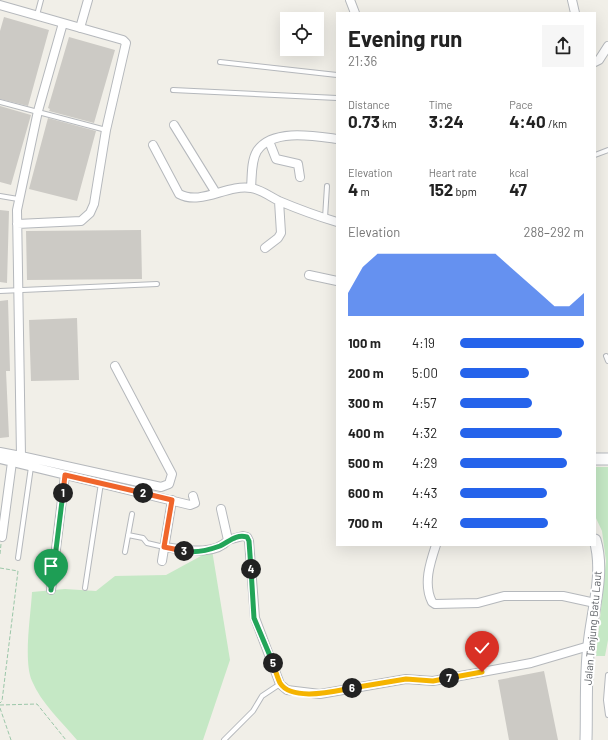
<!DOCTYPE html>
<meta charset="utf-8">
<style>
:root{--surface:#fff;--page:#f6f6f6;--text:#222;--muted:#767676;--accent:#2563eb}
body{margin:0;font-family:Barlow,sans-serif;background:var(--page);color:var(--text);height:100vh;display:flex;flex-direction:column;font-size:15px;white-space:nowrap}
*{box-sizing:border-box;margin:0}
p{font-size:13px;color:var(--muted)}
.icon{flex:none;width:22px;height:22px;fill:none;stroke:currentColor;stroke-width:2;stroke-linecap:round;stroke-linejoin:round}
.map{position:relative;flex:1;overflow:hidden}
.panel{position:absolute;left:336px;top:12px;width:260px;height:534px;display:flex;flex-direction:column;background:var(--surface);border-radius:0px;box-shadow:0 4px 16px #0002}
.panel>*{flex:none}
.tools{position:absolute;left:280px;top:12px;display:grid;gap:8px}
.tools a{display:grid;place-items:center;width:44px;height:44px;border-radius:0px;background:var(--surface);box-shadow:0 4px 16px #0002;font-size:20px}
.pin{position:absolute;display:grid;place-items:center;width:34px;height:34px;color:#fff;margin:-41px -17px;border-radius:50% 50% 50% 0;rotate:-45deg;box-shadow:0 0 4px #0007}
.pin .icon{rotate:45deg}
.km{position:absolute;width:20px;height:20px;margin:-10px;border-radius:50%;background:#222;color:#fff;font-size:11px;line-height:20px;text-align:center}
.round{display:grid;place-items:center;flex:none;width:42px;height:42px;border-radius:0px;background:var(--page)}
.overview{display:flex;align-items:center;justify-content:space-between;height:68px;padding:0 12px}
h1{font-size:22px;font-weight:700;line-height:30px}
.stats{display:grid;grid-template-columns:repeat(3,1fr);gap:6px;height:68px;padding:4px 12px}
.stats div{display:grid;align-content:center}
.stats b{font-size:17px;font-weight:700}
.stats small{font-size:11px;font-weight:400}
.stats p{font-size:11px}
.chart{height:112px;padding:8px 12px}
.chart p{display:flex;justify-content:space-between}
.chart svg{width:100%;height:72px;margin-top:4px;fill:var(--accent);opacity:.7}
ul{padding:0 12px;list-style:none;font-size:13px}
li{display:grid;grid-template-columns:64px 48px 1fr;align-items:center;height:30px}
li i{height:10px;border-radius:5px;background:var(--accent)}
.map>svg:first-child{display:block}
</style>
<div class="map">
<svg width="608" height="740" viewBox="0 0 608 740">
<rect width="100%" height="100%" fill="#f1efe8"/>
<path fill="#c5e8c5" d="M595 467H608V640L605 656H596L606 561 602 531 595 516Z
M212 550 230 660 203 740H77C62 722 41 703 32 681 23 661 31 614 32 592L65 589 96 591 115 576 166 575Z"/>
<path fill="#cccac5" d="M4 17 49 30 28 106 0 99V31Z
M69 37 115 50 94 123 49 111 50 109 48 108Z
M0 106 31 115 11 185 0 182Z
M48 118 96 131 77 201 29 189Z
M0 210 9 211 7 283 0 282Z
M141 230 142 279 27 280 26 231Z
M8 300 10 371H6L9 437 0 438V301Z
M77 318 79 380 31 381 29 320Z
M544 671 558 740H509L498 680Z"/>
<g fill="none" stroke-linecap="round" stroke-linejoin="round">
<defs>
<path id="lane" d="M37 15 41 0
M220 62 337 75
M173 90 337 98
M0 102 106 130
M595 155 608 150
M0 196 18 199
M325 218 327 186
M0 291 157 284
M606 356 608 361
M128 535 143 538 147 543 164 547
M125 552 132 514
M18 558 31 467
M85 588 101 483
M608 675 606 700 608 715
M224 740 253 711 262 696 280 684"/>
<path id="street" d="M350 0 355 13
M572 0 575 13
M0 5 123 40 126 43 106 130 94 204 90 213 81 221 17 224
M63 23 38 111 17 210 21 456 161 487 169 484 172 474 115 366
M80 28 88 0
M595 62 599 60 608 46
M174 125 216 193
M269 141 276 159 298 164 300 177
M153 145 179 194C201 206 227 184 251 188 260 189 271 197 279 201 298 209 317 216 337 222
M251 188C252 176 251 161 257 151 272 128 315 136 337 139
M265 248 278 238 281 233 279 201
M309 275 337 281
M0 452 21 456
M0 459 190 505 195 503 193 496
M2 537 12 462
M228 540 243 536 247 537 249 541 255 618 280 684 287 690 320 694 406 679 433 681 531 663 589 646
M436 545C430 563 423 584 432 602L435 604 478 603 504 596H563L595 603
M164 547C182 549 214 557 228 540L221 509
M162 561 172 500
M51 590 65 475"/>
<path id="secondary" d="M595 459H608
M586 740C587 708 585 677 589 645 592 612 605 573 595 540"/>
</defs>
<use href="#lane" stroke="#b5b8bc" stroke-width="6"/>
<use href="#street" stroke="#b5b8bc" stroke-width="10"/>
<use href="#secondary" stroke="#b6babf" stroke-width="13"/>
<path stroke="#9cc7a9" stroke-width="1" stroke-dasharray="4 2" stroke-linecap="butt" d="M0 554 1 544
M0 568 18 571 2 701 0 703
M0 705 37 704 66 740
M0 708 11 740"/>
<use href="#lane" stroke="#fff" stroke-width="4"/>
<use href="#street" stroke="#fff" stroke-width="8"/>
<use href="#secondary" stroke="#fff" stroke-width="11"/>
</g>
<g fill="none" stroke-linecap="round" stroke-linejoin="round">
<defs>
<path id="split-1" d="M51 590 63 493"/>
<path id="split-2" d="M63 493 65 475 143 493"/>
<path id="split-3" d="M143 493 172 500 164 547 184 551"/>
<path id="split-4" d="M184 551C195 553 209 550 220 546 229 542 235 534 247 537L249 541 251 569"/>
<path id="split-5" d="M251 569 254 618 273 663"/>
<path id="split-6" d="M273 663C275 669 277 677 280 683 292 702 335 691 352 688"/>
<path id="split-7" d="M352 688 406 679 433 681 449 678"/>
<path id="split-8" d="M449 678 482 672"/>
</defs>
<use href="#split-1" stroke="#fff" stroke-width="8"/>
<use href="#split-2" stroke="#fff" stroke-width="8"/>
<use href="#split-3" stroke="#fff" stroke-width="8"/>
<use href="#split-4" stroke="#fff" stroke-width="8"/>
<use href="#split-5" stroke="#fff" stroke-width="8"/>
<use href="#split-6" stroke="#fff" stroke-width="8"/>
<use href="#split-7" stroke="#fff" stroke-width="8"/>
<use href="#split-8" stroke="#fff" stroke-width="8"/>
<use href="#split-1" stroke="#22a559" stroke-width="5"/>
<use href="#split-2" stroke="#f0652b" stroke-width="5"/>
<use href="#split-3" stroke="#f0652b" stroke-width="5"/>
<use href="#split-4" stroke="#22a559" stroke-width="5"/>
<use href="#split-5" stroke="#22a559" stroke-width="5"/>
<use href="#split-6" stroke="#f5b400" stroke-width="5"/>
<use href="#split-7" stroke="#f5b400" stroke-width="5"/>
<use href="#split-8" stroke="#f5b400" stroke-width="5"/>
</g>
<g text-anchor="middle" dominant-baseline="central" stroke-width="4" stroke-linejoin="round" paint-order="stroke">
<g font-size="11" fill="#5f6368" stroke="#fff">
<text transform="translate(592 628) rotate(-85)">Jalan Tanjung Batu Laut</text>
</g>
</g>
</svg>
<div class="tools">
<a><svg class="icon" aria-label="locate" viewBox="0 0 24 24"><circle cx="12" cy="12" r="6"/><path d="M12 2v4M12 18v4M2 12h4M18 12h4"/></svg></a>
</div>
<div class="pin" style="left:51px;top:590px;background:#1e9e55"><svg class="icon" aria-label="arrive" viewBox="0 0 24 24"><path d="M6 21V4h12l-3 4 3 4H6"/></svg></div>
<div class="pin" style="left:482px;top:672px;background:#d93025"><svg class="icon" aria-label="check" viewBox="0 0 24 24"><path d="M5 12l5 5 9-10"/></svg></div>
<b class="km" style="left:63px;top:493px">1</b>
<b class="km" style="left:143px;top:493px">2</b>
<b class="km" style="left:184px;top:551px">3</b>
<b class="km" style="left:251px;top:569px">4</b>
<b class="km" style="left:273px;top:663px">5</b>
<b class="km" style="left:352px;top:688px">6</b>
<b class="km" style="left:449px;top:678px">7</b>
<section class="panel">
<div class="overview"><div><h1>Evening run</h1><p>21:36</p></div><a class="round"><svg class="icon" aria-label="share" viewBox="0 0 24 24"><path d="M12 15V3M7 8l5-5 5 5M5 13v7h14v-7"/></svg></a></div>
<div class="stats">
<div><p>Distance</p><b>0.73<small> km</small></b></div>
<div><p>Time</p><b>3:24</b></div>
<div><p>Pace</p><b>4:40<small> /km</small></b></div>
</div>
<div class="stats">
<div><p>Elevation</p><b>4<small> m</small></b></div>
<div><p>Heart rate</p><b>152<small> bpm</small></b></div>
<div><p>kcal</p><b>47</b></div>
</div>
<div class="chart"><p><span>Elevation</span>288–292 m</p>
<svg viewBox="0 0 160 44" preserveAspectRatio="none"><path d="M0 44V30L10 14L20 6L30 6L40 6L50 6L60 6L70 6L80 6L90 6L100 6L110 14L120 22L130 30L140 38L150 38L160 30V44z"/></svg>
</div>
<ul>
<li><b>100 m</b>4:19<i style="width:100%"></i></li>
<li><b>200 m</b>5:00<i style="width:56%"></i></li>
<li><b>300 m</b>4:57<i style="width:58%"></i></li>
<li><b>400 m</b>4:32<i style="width:82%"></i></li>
<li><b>500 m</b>4:29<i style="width:86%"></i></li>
<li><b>600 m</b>4:43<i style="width:70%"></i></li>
<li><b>700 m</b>4:42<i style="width:71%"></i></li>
</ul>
</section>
</div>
